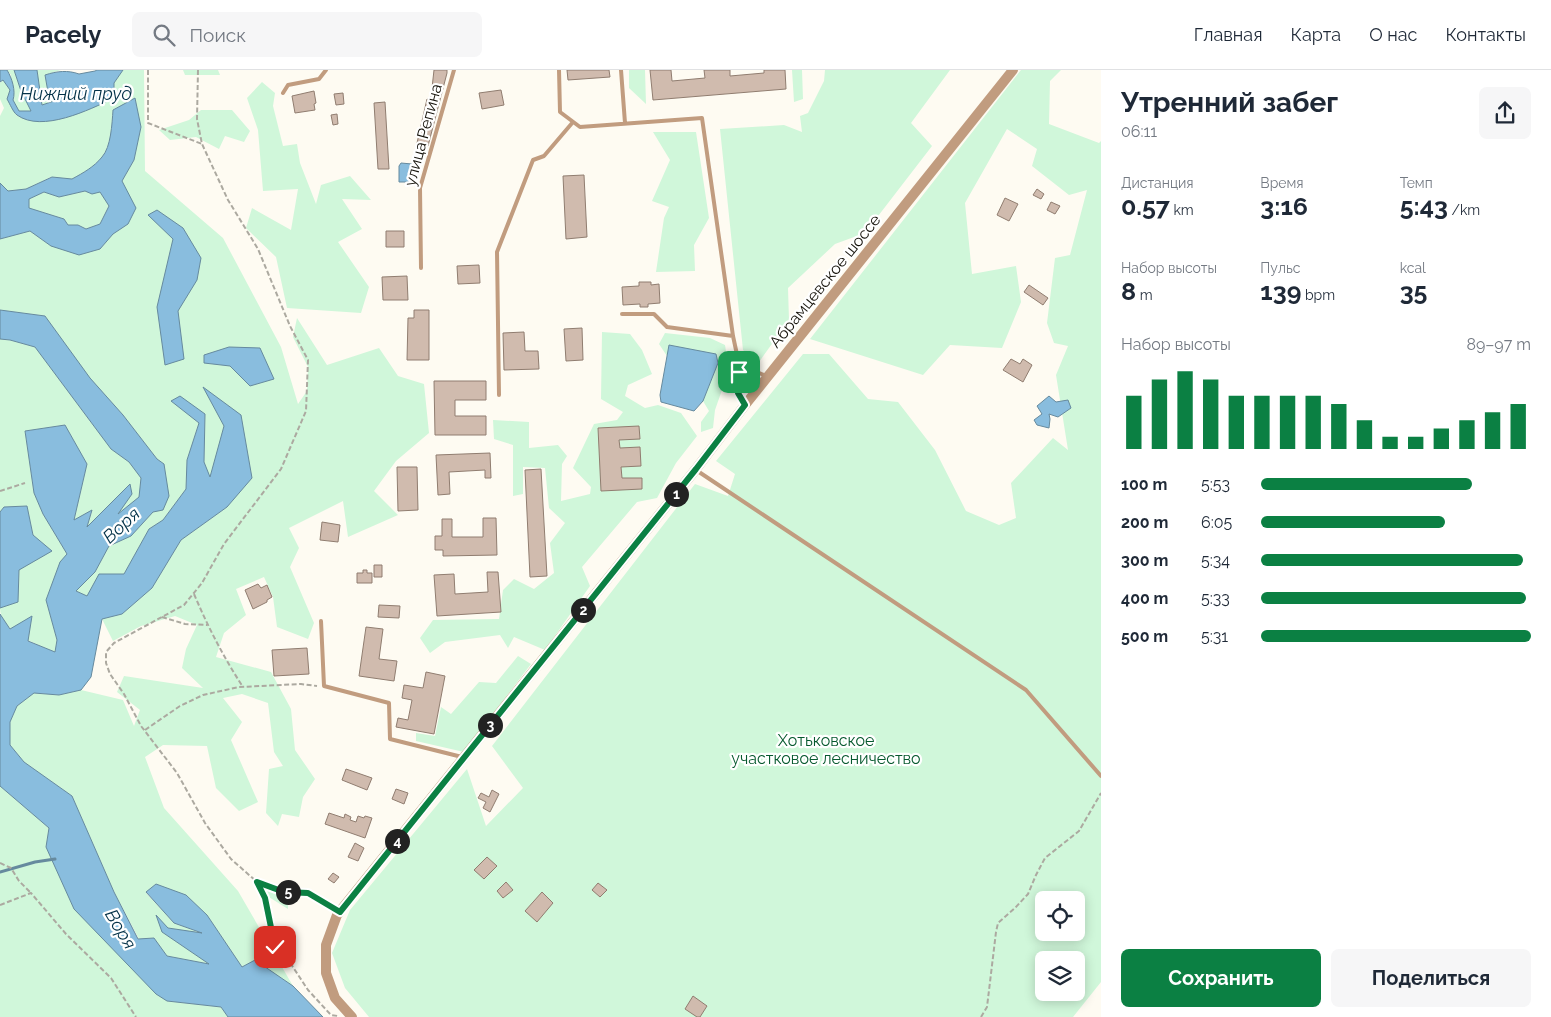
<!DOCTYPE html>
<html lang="ru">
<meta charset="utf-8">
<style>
:root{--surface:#fff;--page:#f6f6f7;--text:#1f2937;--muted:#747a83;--line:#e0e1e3;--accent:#0b8043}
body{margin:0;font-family:Raleway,sans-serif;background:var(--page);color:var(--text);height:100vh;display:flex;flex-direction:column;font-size:19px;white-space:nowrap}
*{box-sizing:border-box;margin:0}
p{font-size:16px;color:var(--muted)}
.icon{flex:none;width:28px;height:28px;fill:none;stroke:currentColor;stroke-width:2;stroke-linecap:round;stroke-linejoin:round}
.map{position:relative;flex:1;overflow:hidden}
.details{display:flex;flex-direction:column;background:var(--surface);width:450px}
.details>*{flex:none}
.fabs{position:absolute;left:1035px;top:821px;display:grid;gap:10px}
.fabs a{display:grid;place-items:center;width:50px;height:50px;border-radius:8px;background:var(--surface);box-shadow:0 2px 12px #0003;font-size:25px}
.pin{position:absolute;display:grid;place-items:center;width:42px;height:42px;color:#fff;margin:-21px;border-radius:10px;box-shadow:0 2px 8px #0006}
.km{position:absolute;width:25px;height:25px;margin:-12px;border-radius:50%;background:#222;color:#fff;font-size:14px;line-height:25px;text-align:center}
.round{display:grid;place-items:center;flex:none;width:52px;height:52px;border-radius:8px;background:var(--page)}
.overview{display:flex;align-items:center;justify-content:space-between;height:85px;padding:0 20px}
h1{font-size:28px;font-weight:700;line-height:38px}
.figures{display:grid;grid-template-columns:repeat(3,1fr);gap:8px;height:85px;padding:5px 20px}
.figures div{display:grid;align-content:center}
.figures b{font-size:25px;font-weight:700}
.figures small{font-size:14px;font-weight:400}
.figures p{font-size:14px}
.chart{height:140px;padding:10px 20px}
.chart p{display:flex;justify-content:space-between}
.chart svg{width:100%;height:90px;margin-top:5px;stroke:var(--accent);stroke-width:6}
.primary-button{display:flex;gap:10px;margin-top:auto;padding:10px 20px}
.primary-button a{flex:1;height:58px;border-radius:8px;background:var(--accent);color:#fff;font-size:20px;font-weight:700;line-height:58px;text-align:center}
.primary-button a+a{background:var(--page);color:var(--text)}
ul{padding:0 20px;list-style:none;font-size:16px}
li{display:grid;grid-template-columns:80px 60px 1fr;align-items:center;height:38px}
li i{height:12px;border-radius:6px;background:var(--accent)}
header{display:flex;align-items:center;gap:30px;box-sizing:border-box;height:70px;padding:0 25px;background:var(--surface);border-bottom:1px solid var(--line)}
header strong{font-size:24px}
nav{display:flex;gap:28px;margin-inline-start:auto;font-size:18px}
.search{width:350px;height:45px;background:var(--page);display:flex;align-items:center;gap:12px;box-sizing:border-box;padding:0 18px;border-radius:8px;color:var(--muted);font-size:19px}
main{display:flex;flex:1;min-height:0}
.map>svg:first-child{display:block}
</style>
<header>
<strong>Pacely</strong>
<div class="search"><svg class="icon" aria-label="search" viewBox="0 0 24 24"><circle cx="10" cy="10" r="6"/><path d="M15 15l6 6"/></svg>Поиск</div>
<nav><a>Главная</a><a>Карта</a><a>О нас</a><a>Контакты</a></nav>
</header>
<main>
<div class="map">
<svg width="1101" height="947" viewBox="0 0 1101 947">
<rect width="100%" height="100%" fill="#fefbf2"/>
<path fill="#d0f7da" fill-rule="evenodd" d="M7 0H14L21 21 32 41H19L12 30 11 5Z
M37 0H61L45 5 58 30 41 35Z
M123 0H144L145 101 223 168 281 277 298 334 307 321 308 297 293 267 297 248 327 295 379 278 398 306 424 314 429 363 396 391 374 421 398 445 348 467 343 431 289 458 299 478 290 497 314 553 308 569 277 557 273 527 264 507 236 519 246 545 224 563 216 587 271 602 291 639 295 680 315 709 303 727 299 747 282 744 278 756 266 743 269 699 283 696 274 682 268 633 242 624 223 628 242 652 231 670 258 732 239 741 216 718 207 676 163 675 145 687 164 738 238 821 293 916 255 890 242 897 207 845 146 823 174 853 206 865 168 858 162 862 210 894 167 886 154 868 139 869 114 822 72 726 24 692 10 675V652L17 636 34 623 59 625 81 620 123 630 134 656 140 640 117 622 124 606 203 618 182 598 186 579 197 555 175 546 141 556 113 571 102 549 122 544 152 518 181 470 227 437 225 356 210 408 204 393 205 344 172 331 199 353 187 390 186 419 163 450 149 459 124 504 87 527 76 521 95 502 109 476 131 466 153 442 164 394 157 389 123 345 90 309 45 246 0 240V169L30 161 51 176 100 179 113 164 128 154 122 111 134 90 141 57 135 29 113 40C112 54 111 77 102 87 94 97 83 103 72 110L51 107 26 119 8 121 0 113V46L4 38 0 29V13L3 10 10 20 16 45 27 50 114 13Z
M183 0H218L220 5H185Z
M629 0H645L646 34 629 18Z
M792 0H802L803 29 794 32Z
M825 0H950L911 53 932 76 865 163 835 174 788 218 789 250 759 292 743 280 720 59 784 55 802 62 800 46 808 43 824 11Z
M1021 0H1061L1050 11 1049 54 1099 73 1101 71V912L1073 947H369L345 918 332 883 350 840 467 699 486 756 523 718 492 676 695 414 728 426 735 404 716 391 803 284H829L868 329 898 332 935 380 966 441 999 455 1016 448 1011 413 1053 368 1068 380 1056 305 1068 276 1054 273 1047 253 1055 188 1070 185 1087 120 1069 125 1032 96 1037 79 1007 59 965 133 972 204 1016 196 1021 232 1002 278 950 275 923 305 810 269ZM1044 830H1076V862H1044ZM1044 890H1076V922H1044Z
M262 12 275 23 273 36 283 76 297 74 300 93 316 134 321 115 350 106 371 130 342 129 362 159 338 172 369 217 361 243 287 238 276 187 246 158 252 138 291 160 298 119 263 121 258 60 247 28Z
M201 40H232L250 61 244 72 225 66 219 79 196 67 170 70 159 60 189 50Z
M653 62H696L709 148 694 175 695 201 656 202 664 148 669 137 652 131 670 90Z
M85 121 100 122 109 136 100 154 86 159 78 155H68L64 149 29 138 28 129 45 122 59 127Z
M602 262 630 264 642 280 652 304 628 315 625 326 645 338 658 335 681 343 697 366 676 393 657 428 637 432 582 497 590 516 545 580 514 567 508 578 500 565 445 572 430 583 420 568 433 550 499 549 503 520 514 509 534 519 554 503 550 473 565 453 549 438 545 398 523 397V424L513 426V375L494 369 493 350 529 352V378L558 375 567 386 562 394 561 431 590 424 591 417 573 398 594 354 617 350 623 342 601 329Z
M665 263 710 268 725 275 729 300 715 340 713 358 701 362V352L709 341 703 331 718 293 669 276 667 286 659 274Z
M0 269 10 270 35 277 111 379 129 392 141 408 140 427 117 446 86 459 92 441 74 450 87 394 65 355 25 361 34 423 43 444 67 484 46 530 57 570 55 582C37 574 0 562 0 538L17 532 19 500 33 465 27 436 4 437 0 442Z
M518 586 531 594 464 682 416 671V663L435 666 441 637 451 644 479 612 496 613Z
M0 716 49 758 46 778 167 931 221 937 228 947H0Z
M264 816 291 817 296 820 288 828V839L264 824Z"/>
<path fill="#89bdde" stroke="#668a9e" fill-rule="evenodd" d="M0 0H7C12 8 16 21 13 30L19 41H31L21 21 14 0H37L42 35 57 30 49 28 45 5C57 1 68 0 79 4L95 1 97 0H123L114 13V28C89 40 42 63 17 45 13 42 10 34 7 29L10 20 3 10 0 12Z
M135 28 141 57 134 90 122 111 136 138 128 154 113 164 100 179 79 185 51 176 30 161 0 169V113L8 121 26 119 52 107 72 109C83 103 94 97 102 87 111 77 112 54 113 40ZM85 121 92 124 100 122 109 136 100 154 86 159 78 155H68L64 149 29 138V129L44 122 59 127Z
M401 93 412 94V112H399V96Z
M157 140 183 158 201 188 197 210 178 241 184 289 165 295 157 237 173 169 148 145Z
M0 240 45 246 90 308 123 345 157 389 164 394 169 426 163 440 153 442 131 466 109 476 95 502 76 521 87 526 99 504H124L149 459 163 450 186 419 187 390 199 353 171 331 180 326 205 344 204 392 210 407 224 356 203 317 241 345 252 408 227 437 181 470 152 518 122 544 102 549 91 607 81 620 59 625 34 623 17 636 10 652V675L24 692 72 726 114 822 138 869 154 868 167 886 209 894 162 862 156 845 168 858 202 863 174 853 146 822 156 814 186 825 207 845 242 897 255 890 293 916 323 947H228L221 937 167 931 156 924 74 839 46 777 49 758 0 716V544L10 559 32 546 28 571 55 582 57 570 46 530 60 492 67 484 43 444 34 423 25 361 65 355 87 394 74 450 92 440 87 457 130 414 132 424 118 444 139 427 141 408 129 392 111 379 35 277 10 270 0 269Z
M669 275 716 284 718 293 703 331 694 341 661 332 660 325Z
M229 277 260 278 274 309 250 316 230 296 204 293V285Z
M1049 326 1056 332 1068 330 1071 338 1058 347 1049 344 1050 349 1049 358 1037 355 1034 350 1042 344 1037 336Z
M27 436 33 465 52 481 19 500 18 532 0 538V442L4 437Z"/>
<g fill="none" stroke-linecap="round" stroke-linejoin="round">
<path stroke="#668a9e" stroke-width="3" d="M0 802 35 792 55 789"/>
</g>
<path fill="#d0bbae" stroke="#907d70" d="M434 0H447V3L428 76 417 73 427 29 430 30 433 18H432Z
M567 0H609L610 7 568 10Z
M650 0H671L672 11 705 8 704 0H730V6L764 3V0H785L786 19 653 30Z
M501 20 504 35 482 39 479 23Z
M314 21 316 33 314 34 315 40 295 43 292 26Z
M343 23 344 34 336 35 334 24Z
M385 32 389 99H378L374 33Z
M337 44 338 54 333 55 331 45Z
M584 105 587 167 566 169 563 106Z
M1037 119 1044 124 1041 129 1033 125Z
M1005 128 1018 134 1009 151 997 145Z
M1051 132 1060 136 1055 144 1047 140Z
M386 161H404V177H386Z
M479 195 480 213 458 214 457 196Z
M407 206 408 230H383L382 207Z
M639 212H651V215L659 214 660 233 648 234V237H640V234L623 235 622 217 639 216Z
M1029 215 1048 228 1043 235 1024 222Z
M414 240H429V290H407L408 248H414Z
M582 258 583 290 566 291 564 259Z
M524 262 525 281H538L539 299 504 300 503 263Z
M1011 289 1020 294 1023 289 1032 295 1023 312 1003 300Z
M434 311H486V330H455V346H486V365H435Z
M639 356 640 369 619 370 620 378 640 377 641 396 621 397 622 408H642V419L601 421 598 358Z
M490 383 491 408H485V400L449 402 450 424 438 425 436 385Z
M397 397H417L418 440 398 441Z
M541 399 547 506 530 507 525 400Z
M483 448H496L497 485 443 486V480H435V466H442V449H452V467H483Z
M322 452 340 455 338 472 320 470Z
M374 495H382V507H374Z
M363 500H367V503H372V513H357V503H363Z
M487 502H498L501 542 437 546 434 505 454 504 455 524 488 522Z
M258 514 261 518 267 515 272 527 267 530V532L253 539 245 520Z
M379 535 400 536 399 548 378 547Z
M366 557 383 559 379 589 397 591 394 611 359 606Z
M307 578 309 604 274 606 272 580Z
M426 602 445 606 434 664 396 657 398 648 408 650 412 630 402 628 404 615 423 618Z
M346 699 372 708 367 720 342 710Z
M396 719 408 723 404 734 392 729Z
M492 720 499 724 490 742 483 738 486 732 478 728 481 723 489 727Z
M329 743 344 748 345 744 351 747 350 750 356 752 358 746 364 748 365 746 372 748 365 768 325 754Z
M355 773 364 778 358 791 348 787Z
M487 787 497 796 484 809 474 800Z
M333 803 339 807 334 813 328 809Z
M506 812 513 820 503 828 497 821Z
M598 813 607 820 600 827 592 820Z
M542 822 553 833 537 852 525 841Z
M693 926 707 936 700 947H697L685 939Z"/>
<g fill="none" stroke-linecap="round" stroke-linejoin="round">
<path stroke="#aca9a0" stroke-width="2" stroke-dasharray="5 2.5" stroke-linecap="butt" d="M148 0V53L202 74
M198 0 197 49 202 74 228 130 258 179 290 256 308 290 306 341 281 399 224 474 202 513 184 535 114 573 106 582V593L110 604 124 624 141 656 177 703 205 753 231 789 257 812 284 822 308 823 332 837
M0 421 25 413
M194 524C208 557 224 588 243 617
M162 547 185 554 207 555
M145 660 180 636 203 625 239 617 301 614 317 616
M0 793 11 798 19 811 31 823
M257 812 265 828 275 877 289 891 308 920 331 945 338 946
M0 835 31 823 66 864 111 908 136 947
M981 947 987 937 996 862 998 853 1015 838 1028 824 1036 805 1045 788 1079 761 1101 723"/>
<path stroke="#c19c7f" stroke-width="4" d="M559 0 560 42 580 57 702 48 733 266 739 294 738 323 744 333
M621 0 625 53
M283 23 288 15 319 9 326 0
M421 198 420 118 454 0
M622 244H654L667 257 733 266
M739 302H757L766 306
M499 325 497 182 533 90 544 86 573 52
M696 400 1026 620 1101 706
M321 551 324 616 389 633 390 669 462 687"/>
<path stroke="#c19c7f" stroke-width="10" d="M352 947 335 928 326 903V875L337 845 696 399 745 335 1013 0"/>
</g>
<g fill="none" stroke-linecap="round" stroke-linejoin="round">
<defs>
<path id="route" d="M275 877 265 828 257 812 284 822 308 823 340 842 696 399 745 335 738 323 739 302"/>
</defs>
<use href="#route" stroke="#fff" stroke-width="10"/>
<use href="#route" stroke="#0b8043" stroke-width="6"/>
</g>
<g text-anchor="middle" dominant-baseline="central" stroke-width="4.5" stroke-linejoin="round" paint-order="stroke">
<g font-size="16" fill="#15120a" stroke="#fff">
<text transform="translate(423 65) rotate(-75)">улица Репина</text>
<text transform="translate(825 211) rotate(-51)">Абрамцевское шоссе</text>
</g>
<g font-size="16" fill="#06592e" stroke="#fff">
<text x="826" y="670">Хотьковское<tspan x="826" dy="18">участковое лесничество</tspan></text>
</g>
<g font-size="18" font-style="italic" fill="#043248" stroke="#fff">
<text x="76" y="23">Нижний пруд</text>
<text transform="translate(121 455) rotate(-43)">Воря</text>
<text transform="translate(121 859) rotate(59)">Воря</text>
</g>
</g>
</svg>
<div class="fabs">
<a><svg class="icon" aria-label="locate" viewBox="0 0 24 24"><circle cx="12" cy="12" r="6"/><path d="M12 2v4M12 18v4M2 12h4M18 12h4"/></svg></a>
<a><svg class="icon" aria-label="layers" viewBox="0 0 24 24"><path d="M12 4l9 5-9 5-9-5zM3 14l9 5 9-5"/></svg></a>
</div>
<div class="pin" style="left:739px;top:302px;background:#1e9e55"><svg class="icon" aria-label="arrive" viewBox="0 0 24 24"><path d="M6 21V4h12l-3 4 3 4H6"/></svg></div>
<div class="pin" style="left:275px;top:877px;background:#d93025"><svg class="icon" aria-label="check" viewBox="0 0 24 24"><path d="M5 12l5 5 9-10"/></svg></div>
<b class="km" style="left:676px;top:424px">1</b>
<b class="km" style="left:583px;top:540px">2</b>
<b class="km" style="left:490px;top:655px">3</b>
<b class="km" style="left:397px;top:771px">4</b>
<b class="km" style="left:288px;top:822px">5</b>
</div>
<section class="details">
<div class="overview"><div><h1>Утренний забег</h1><p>06:11</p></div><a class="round"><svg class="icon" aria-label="share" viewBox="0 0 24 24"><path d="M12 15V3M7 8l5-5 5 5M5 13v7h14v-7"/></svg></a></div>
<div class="figures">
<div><p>Дистанция</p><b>0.57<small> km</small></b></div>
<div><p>Время</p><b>3:16</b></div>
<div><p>Темп</p><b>5:43<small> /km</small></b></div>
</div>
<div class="figures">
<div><p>Набор высоты</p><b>8<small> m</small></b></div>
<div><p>Пульс</p><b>139<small> bpm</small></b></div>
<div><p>kcal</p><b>35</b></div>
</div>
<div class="chart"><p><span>Набор высоты</span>89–97 m</p>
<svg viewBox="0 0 160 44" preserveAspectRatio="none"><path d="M5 44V18M15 44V10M25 44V6M35 44V10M45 44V18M55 44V18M65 44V18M75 44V18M85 44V22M95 44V30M105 44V38M115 44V38M125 44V34M135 44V30M145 44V26M155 44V22"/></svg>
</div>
<ul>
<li><b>100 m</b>5:53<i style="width:78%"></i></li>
<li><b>200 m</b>6:05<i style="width:68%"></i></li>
<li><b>300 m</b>5:34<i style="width:97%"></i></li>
<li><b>400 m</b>5:33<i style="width:98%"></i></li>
<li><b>500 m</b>5:31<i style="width:100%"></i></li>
</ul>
<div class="primary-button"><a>Сохранить</a><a>Поделиться</a></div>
</section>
</main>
